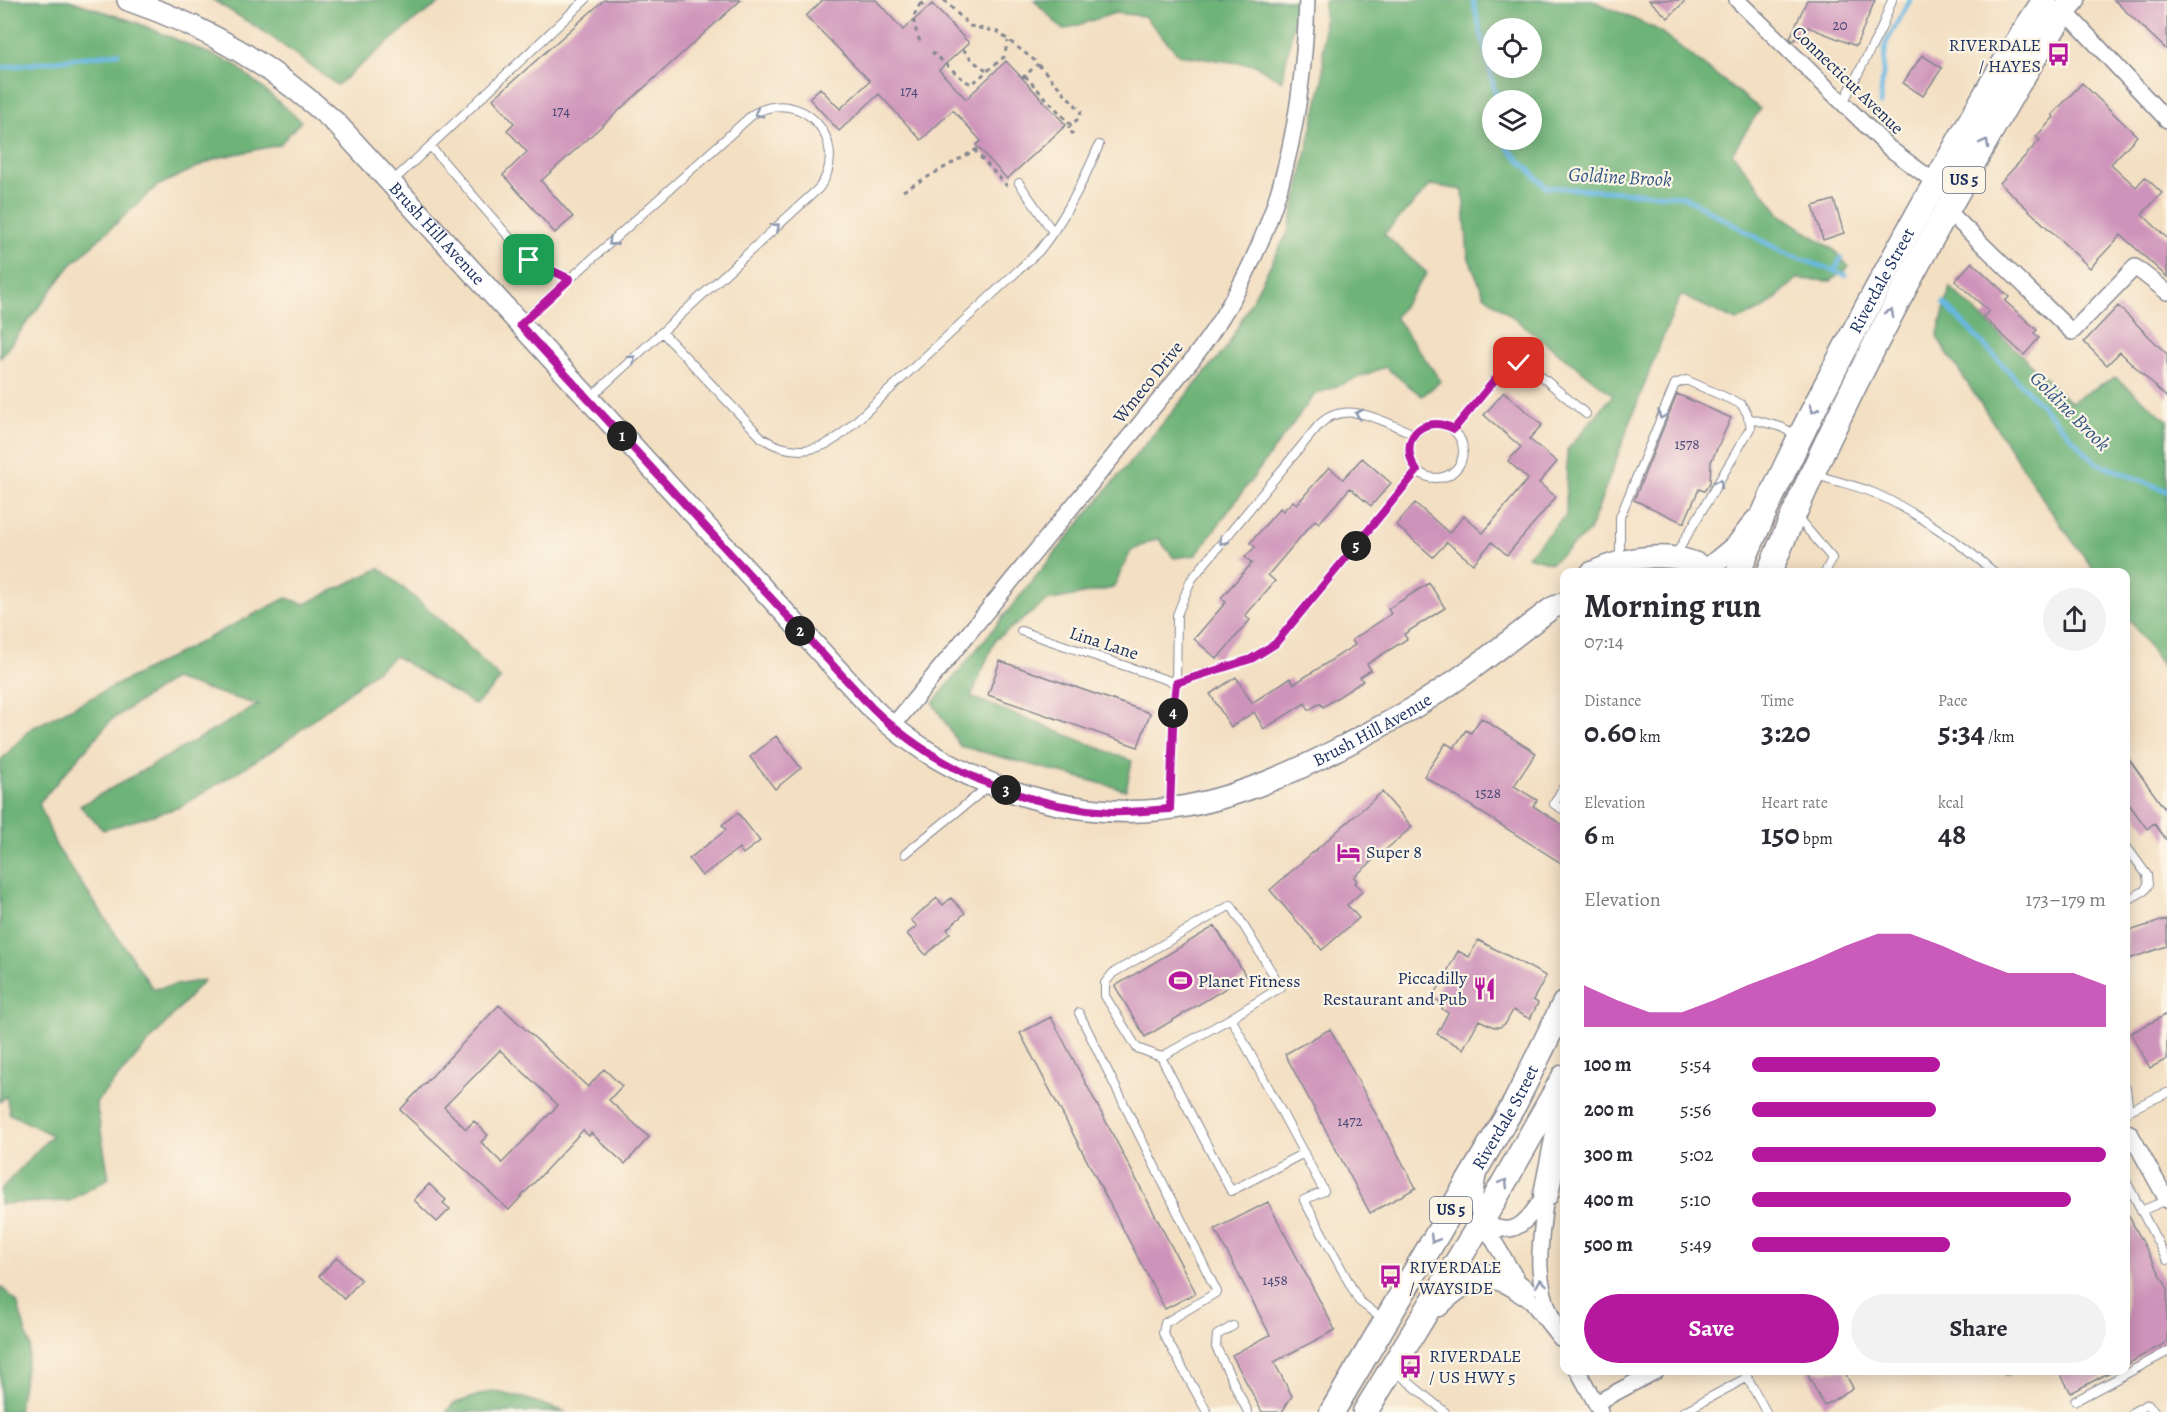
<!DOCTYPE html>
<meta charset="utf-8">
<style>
:root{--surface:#fff;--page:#f2f2f3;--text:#2b2b33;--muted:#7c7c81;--accent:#b5179e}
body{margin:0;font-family:Alegreya,serif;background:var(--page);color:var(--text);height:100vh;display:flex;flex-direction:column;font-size:22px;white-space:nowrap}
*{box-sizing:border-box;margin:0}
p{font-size:20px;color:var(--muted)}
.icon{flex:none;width:33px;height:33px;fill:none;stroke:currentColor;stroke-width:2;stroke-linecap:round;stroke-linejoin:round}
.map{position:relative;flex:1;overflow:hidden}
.details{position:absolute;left:1560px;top:568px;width:570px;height:807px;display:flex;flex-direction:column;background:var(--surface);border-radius:12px;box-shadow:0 3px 15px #0003}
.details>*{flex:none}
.controls{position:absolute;left:1482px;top:18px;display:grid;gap:12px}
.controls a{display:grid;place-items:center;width:60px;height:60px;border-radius:50%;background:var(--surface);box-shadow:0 3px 15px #0003;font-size:30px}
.pin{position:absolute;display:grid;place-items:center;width:51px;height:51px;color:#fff;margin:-26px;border-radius:12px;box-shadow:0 3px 9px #0006}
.km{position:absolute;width:30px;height:30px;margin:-15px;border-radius:50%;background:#222;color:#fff;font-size:16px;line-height:30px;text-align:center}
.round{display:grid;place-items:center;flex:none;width:63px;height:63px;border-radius:32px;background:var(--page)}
.summary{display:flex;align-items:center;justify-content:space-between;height:102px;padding:0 24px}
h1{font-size:33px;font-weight:700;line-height:45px}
.metrics{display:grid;grid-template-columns:repeat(3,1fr);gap:9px;height:102px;padding:6px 24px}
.metrics div{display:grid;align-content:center}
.metrics b{font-size:30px;font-weight:700}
.metrics small{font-size:16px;font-weight:400}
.metrics p{font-size:16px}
.chart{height:168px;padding:12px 24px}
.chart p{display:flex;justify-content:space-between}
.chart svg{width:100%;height:108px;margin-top:6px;fill:var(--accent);opacity:.7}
.primary-button{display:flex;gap:12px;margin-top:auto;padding:12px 24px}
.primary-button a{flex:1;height:69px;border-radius:36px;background:var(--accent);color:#fff;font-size:24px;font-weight:700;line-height:69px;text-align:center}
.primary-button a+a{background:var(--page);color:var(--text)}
ul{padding:0 24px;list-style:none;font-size:20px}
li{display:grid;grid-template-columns:96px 72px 1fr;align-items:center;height:45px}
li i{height:15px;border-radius:8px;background:var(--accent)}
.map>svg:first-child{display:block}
</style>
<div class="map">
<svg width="2167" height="1412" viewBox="0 0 2167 1412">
<rect width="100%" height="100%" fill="#fcf5e5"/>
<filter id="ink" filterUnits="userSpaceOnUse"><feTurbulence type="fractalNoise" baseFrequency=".0167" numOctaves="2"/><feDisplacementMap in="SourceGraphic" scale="12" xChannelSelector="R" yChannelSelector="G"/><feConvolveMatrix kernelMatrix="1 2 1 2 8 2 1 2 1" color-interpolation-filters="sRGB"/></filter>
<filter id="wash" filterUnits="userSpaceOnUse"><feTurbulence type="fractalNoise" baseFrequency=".008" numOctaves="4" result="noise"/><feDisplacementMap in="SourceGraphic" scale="24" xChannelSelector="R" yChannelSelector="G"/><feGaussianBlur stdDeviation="1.35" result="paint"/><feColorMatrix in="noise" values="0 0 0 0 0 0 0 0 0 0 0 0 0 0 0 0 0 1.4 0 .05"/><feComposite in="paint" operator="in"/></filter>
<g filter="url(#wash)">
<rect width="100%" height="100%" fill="#f3dfc2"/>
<path fill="#6eb378" stroke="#44716b" stroke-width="1.5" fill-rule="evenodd" d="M0 0H69L135 22 234 64 301 121 279 145 217 158 157 186 70 266 0 358Z
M213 0H445L419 17 337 85 266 33Z
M1034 0H1296V11L1282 81 1255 65 1179 55 1144 16 1115 13 1063 30Z
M1324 0H1592L1658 30 1760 109 1732 153 1781 215 1834 250 1849 267 1831 281 1797 279 1765 308 1736 321 1681 295 1657 351 1589 532 1551 563 1527 556 1566 515 1567 450 1613 395 1484 295 1468 256 1463 190 1431 185 1384 234 1427 273 1395 317 1441 381 1422 396 1385 367 1314 395 1196 555 1174 558 1158 538 1131 551 1113 588 1047 601 995 640 971 697 1132 761 1126 790 960 746 933 703 1100 498 1227 347 1289 230 1323 79ZM1492 28H1532V68H1492ZM1492 100H1532V140H1492Z
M1950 287 2070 402 2115 377 2167 420V672L2126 615V573H2096L2053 514 1937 337Z
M380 568 446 625 501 679 475 705 395 656 281 745 180 807 103 830 80 806 258 705 173 679 111 720 39 803 56 846 153 989 204 980 96 1102 109 1178 69 1201 0 1204V1190L52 1135 10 1114 6 1096 0 1102V761L30 729 286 598 305 604Z
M0 1286 17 1302 30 1346 18 1412H0Z
M491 1391 524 1398 566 1412H446L453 1404Z"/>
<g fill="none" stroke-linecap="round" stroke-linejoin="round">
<path stroke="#68b7e2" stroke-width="5" d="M1473 0 1497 100
M0 68 118 53
M1880 104 1886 43 1910 0
M1506 140 1508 148 1546 187 1683 196 1782 252 1845 275
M1834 271 1841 258
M1944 303 2095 462 2167 491"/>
</g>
<g id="blocks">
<path fill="#ce93ba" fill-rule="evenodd" d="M604 0H741L541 181 573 217 555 233 503 175 527 152 507 130 514 123 493 99Z
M823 0H876L903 30 932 4 969 43 939 70 966 99 1006 61 1066 125 1007 179 976 145 981 141 953 110 921 140 879 94 839 131 809 98 820 88 840 109 870 81 806 16Z
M1649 0H1686L1668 18Z
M1807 0H1875L1856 46 1808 27 1793 41 1790 38Z
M2114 0H2167V50Z
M1922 55 1942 68 1923 96 1903 83Z
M2082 83 2137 136 2111 164 2136 187 2145 177 2162 193 2142 214 2167 238V277L2121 235 2090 268 2000 183 2040 140 2036 137 2054 117 2052 115Z
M1834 200 1844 233 1823 240 1813 206Z
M1972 262 2009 297 2005 301 2037 330 2034 333 2039 338 2024 355 1983 317 1989 311 1955 281Z
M2118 306 2167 354V398L2120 352 2107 365 2084 342Z
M1504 392 1542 425 1529 439 1557 462 1539 483 1556 497 1507 555 1492 542 1473 564 1447 542 1433 557 1396 525 1415 503 1449 533 1464 516 1483 533 1528 479 1508 461 1521 447 1484 415Z
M1677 394 1731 418 1711 462 1710 483 1704 491 1699 489 1684 523 1634 500Z
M1362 458 1391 483 1371 506 1350 488 1319 523 1315 520 1268 575 1275 581 1245 616 1250 620 1217 659 1194 639 1226 602 1221 598 1252 563 1245 557 1255 547 1250 543 1280 508 1283 511 1293 501 1297 504 1329 467 1343 479Z
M1429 583 1445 608 1404 634 1407 639 1367 664 1371 670 1360 677 1363 681 1323 707 1320 703 1309 710 1305 703 1264 729 1254 712 1231 727 1210 694 1236 677 1252 703 1290 678 1294 684 1355 645 1352 640 1391 614 1388 609Z
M1000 661 1150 713 1138 747 988 695Z
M1481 718 1536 753 1514 786 1537 800 1533 806 1564 826V865L1424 776 1446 743 1454 748 1466 730 1471 733Z
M776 736 801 768 775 789 750 757Z
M2126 755 2167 812V841L2154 823 2147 829 2126 800Z
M1382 792 1412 827 1354 877 1357 881 1355 883 1363 891 1347 905 1359 918 1322 950 1270 890Z
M738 813 760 841 743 854 739 848 702 876 689 859 726 830 722 825Z
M937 898 943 905 951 898 965 913 947 929 950 933 926 955 907 934 917 926 911 920Z
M2167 919V946L2126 960V932Z
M1215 926 1246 976 1145 1037 1115 986Z
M1478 940 1546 976 1533 1000 1538 1003 1530 1019 1513 1010 1506 1023 1500 1027H1494L1479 1020 1463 1049 1437 1034 1448 1013 1442 1009 1444 1004 1433 998 1458 951 1469 957Z
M499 1005 588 1087 604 1069 622 1086 609 1100 649 1137 625 1164 591 1133 589 1136 583 1130 509 1210 400 1110ZM500 1050 558 1105 502 1163 481 1142 488 1135 474 1121 466 1129 444 1107Z
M2167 1014V1059L2150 1068 2131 1033Z
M1051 1017 1196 1293 1165 1309 1020 1033Z
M1330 1029 1416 1188 1370 1213 1285 1054Z
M429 1184 446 1200 443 1203 450 1209 437 1222 414 1200Z
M1268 1202 1335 1330 1274 1362 1292 1396 1282 1412H1262L1232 1355 1270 1335 1215 1229Z
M2126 1211 2167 1287V1342L2126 1365Z
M337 1257 361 1280 344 1299 319 1276Z
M1806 1371H1844L1853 1388 1824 1406Z
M2059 1371H2112L2071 1393Z"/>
</g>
</g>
<g filter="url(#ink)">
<use href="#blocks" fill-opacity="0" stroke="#878790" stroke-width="1.5"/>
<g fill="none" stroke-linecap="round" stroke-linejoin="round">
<defs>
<path id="lane" d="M1843 103 1881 29 1892 0
M430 146 529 260 570 279
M393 181 585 0
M1019 183 1053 232
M522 322 752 115C801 84 853 142 819 188L590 398
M662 332 762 438C788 455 818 454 842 434L1039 251C1065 219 1083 183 1099 145
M1748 418 1781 427 1798 436
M1409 451a27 27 0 1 1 54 0a27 27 0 1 1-54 0Z
M1454 429 1504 369C1512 362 1521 361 1530 367L1586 414
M1414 434C1384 422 1345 397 1318 426L1191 580 1177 615 1176 683 1251 659 1275 644 1417 471
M1816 475C1835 481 1855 485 1874 493 1915 511 1961 543 1995 573
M1797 517 1832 558 1825 573
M1620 559V517L1675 384 1686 380 1741 404 1747 413 1751 427 1675 556
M1021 631 1176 683 1174 701 1170 808
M1564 786 1554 804 1564 810
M2126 846 2147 875 2148 885 2144 891 2126 901
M905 854 990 785
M1079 1013 1217 1292 1165 1323 1163 1333 1207 1412
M1161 1057 1231 1018
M2126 1088 2128 1105 2127 1113
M2127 1111 2167 1093
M1304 1153 1231 1191 1161 1057 1137 1048 1105 996V983L1113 973 1231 905 1281 987 1231 1018 1324 1191 1304 1200 1359 1301 1384 1320
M2126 1181 2167 1260
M2141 1211 2167 1200
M1233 1326 1217 1335 1216 1347 1248 1412
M1395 1371 1445 1412
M1744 1371 1766 1412
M2006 1371H2007
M2075 1401 2167 1352
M1683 1412 1748 1377
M2133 1412 2148 1404 2155 1412"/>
<path id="street" d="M1737 0 1889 148 1936 183
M2065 11 2167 120
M1947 210 2072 332 2135 267 2167 292
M892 727 1192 360C1275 252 1303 134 1307 0
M2126 1132 2130 1133 2167 1200
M1478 1175 1474 1200 1482 1221 1524 1292 1560 1338
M1546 1194C1541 1242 1532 1273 1553 1320
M1482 1221C1515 1241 1526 1222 1545 1195
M1578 1371 1600 1411
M1596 1403 1656 1371"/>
<g id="secondary">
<path id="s1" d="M128 0C210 28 272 66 336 123L873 709C914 749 963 776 1017 793 1139 833 1235 804 1344 746 1370 732 1398 718 1423 702 1468 674 1510 640 1552 608L1564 603"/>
<path d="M1591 573C1625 556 1680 547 1712 573"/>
<path d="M1703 573 1737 545 1755 521"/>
</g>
<g id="primary">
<path id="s2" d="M1738 573C1791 446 1857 324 1924 203 1963 135 2000 65 2045 0"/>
<path d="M1769 573C1822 443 1885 321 1954 198 1991 131 2027 63 2073 0"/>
<path d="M1546 1194 1564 1105"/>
<path d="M1438 1304C1466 1277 1491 1264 1524 1292"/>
<path id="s3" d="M1332 1412 1515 1103 1564 1004"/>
<path d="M1365 1412 1482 1221 1564 1077"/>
</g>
</defs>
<use href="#lane" stroke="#878790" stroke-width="10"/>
<use href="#street" stroke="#878790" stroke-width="18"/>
<use href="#secondary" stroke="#878790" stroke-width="24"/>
<use href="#primary" stroke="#878790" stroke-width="27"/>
<path stroke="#878790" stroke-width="3" stroke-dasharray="4.5 4.5" stroke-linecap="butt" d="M944 0 970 26 998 32 1034 60 1081 111 1079 118 1068 128 1073 134
M921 2 927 9
M920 41 917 35 913 18 922 0
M963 49 974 62 988 71
M932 52 965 81 972 84 1004 57 1008 41
M1025 76 1071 125
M1022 78 1038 64
M974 150 1007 186
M903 191 979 148"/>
<use href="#lane" stroke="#fff" stroke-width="8"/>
<use href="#street" stroke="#fff" stroke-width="15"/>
<use href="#secondary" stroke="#fff" stroke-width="21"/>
<use href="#primary" stroke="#fff" stroke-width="24"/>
</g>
<defs><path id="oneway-chevron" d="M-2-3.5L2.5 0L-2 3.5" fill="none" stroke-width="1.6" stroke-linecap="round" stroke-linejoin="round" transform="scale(1.5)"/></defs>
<g stroke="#8d97ae">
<use href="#oneway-chevron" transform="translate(758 113) rotate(152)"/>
<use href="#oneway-chevron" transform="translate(1985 143) rotate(-62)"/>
<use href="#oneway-chevron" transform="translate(776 227) rotate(-42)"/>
<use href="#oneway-chevron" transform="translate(612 242) rotate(138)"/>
<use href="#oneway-chevron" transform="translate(1890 313) rotate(-62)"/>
<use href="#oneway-chevron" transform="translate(632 359) rotate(-43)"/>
<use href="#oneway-chevron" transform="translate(1814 409) rotate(116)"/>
<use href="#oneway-chevron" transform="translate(1359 414) rotate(-165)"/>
<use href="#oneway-chevron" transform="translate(1662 415) rotate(113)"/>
<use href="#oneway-chevron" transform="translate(1719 483) rotate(-60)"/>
<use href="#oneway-chevron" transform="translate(1223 541) rotate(129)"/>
<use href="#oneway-chevron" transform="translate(1504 1183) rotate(-59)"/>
<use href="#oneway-chevron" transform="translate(1434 1239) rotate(121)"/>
<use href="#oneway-chevron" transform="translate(1541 1283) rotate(-99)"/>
</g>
</g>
<g fill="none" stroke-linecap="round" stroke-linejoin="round" filter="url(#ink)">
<defs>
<path id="route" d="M529 260 570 279 520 325 873 709C936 769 1023 807 1110 812 1130 813 1150 810 1170 809L1174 701 1176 683 1251 659 1275 644 1417 471C1396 441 1422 412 1454 429L1504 369 1511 364 1519 363"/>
</defs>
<use href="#route" stroke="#fff" stroke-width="12"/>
<use href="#route" stroke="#b5179e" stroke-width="8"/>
</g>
<defs>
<symbol id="bus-bare" viewBox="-9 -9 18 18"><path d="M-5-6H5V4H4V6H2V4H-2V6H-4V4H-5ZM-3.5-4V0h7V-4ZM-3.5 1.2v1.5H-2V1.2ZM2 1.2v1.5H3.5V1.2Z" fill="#b5179e" stroke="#fcf5e5" stroke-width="2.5" paint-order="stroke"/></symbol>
<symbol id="hotel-bare" viewBox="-9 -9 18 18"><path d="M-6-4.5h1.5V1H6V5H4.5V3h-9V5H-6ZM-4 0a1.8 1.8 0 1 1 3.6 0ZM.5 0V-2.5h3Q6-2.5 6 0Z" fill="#b5179e" stroke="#fcf5e5" stroke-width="2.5" paint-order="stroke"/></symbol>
<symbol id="stadium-bare" viewBox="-9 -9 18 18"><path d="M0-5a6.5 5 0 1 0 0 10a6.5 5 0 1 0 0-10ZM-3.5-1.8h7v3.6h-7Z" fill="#b5179e" stroke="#fcf5e5" stroke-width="2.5" paint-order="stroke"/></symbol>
<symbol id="restaurant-bare" viewBox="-9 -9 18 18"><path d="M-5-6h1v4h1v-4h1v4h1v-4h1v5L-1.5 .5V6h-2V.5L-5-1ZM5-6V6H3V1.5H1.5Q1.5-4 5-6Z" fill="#b5179e" stroke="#fcf5e5" stroke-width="2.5" paint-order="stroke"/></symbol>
</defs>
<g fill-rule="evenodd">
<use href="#bus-bare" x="2042" y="38" width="33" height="33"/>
<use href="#hotel-bare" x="1332" y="836" width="33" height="33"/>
<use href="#stadium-bare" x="1164" y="964" width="33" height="33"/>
<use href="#restaurant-bare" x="1468" y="972" width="33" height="33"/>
<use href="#bus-bare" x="1374" y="1260" width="33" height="33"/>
<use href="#bus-bare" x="1394" y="1350" width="33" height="33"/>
</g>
<g text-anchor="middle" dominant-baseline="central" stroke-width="4.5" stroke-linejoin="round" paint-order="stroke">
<g font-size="15" fill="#484875">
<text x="1840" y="25">20</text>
<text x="909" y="91">174</text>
<text x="561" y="111">174</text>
<text x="1687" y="444">1578</text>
<text x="1488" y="793">1528</text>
<text x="1350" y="1121">1472</text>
<text x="1275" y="1280">1458</text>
</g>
<g fill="#fcf5e5" stroke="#5e6a86" stroke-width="1.5">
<rect x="1943" y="167" width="42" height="26" rx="4.5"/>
<rect x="1430" y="1197" width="42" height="26" rx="4.5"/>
</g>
<g font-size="16" font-weight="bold" fill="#1b2f5e">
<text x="1964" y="180">US 5</text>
<text x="1451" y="1210">US 5</text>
</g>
<g font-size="18" fill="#1b2f5e" stroke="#fcf5e5" text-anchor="start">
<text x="2041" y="45" text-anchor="end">RIVERDALE<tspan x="2041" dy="21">/ HAYES</tspan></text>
<text x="1366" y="852">Super 8</text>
<text x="1467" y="978" text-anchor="end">Piccadilly<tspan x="1467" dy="21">Restaurant and Pub</tspan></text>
<text x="1198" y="981">Planet Fitness</text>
<text x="1409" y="1267">RIVERDALE<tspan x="1409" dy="21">/ WAYSIDE</tspan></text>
<text x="1429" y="1356">RIVERDALE<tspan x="1429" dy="21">/ US HWY 5</tspan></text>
</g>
<g font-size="18" fill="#1b2f5e" stroke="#fcf5e5">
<text transform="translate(1848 80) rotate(44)">Connecticut Avenue</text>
<text stroke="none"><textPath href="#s1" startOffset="393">Brush Hill Avenue</textPath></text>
<text stroke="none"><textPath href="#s2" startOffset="326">Riverdale Street</textPath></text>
<text transform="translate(1148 382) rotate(-51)">Wmeco Drive</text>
<text transform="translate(1104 643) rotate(18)">Lina Lane</text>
<text stroke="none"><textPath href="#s1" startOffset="1580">Brush Hill Avenue</textPath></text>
<text stroke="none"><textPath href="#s3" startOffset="342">Riverdale Street</textPath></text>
</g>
<g font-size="20" font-style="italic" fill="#325886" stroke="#fcf5e5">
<text transform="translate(1620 177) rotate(3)">Goldine Brook</text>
<text transform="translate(2070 411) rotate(45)">Goldine Brook</text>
</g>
</g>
</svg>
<div class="controls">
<a><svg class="icon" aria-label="locate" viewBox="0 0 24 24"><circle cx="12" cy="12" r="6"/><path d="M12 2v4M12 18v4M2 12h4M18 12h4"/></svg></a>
<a><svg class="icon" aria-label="layers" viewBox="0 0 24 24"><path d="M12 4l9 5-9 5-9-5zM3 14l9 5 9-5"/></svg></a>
</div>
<div class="pin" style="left:529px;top:260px;background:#1e9e55"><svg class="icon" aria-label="arrive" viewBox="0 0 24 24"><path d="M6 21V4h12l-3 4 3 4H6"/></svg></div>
<div class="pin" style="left:1519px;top:363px;background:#d93025"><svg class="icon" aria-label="check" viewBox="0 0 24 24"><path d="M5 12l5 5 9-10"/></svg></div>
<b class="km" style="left:622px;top:436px">1</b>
<b class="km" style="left:800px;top:631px">2</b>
<b class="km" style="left:1006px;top:790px">3</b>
<b class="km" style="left:1173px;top:713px">4</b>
<b class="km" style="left:1356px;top:546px">5</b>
<section class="details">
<div class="summary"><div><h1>Morning run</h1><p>07:14</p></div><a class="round"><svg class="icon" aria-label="share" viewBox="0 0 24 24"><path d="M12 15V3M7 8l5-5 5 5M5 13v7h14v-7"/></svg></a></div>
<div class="metrics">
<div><p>Distance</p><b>0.60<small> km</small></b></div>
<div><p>Time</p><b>3:20</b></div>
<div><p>Pace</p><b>5:34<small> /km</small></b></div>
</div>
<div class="metrics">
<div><p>Elevation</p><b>6<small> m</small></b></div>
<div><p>Heart rate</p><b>150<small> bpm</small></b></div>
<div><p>kcal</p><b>48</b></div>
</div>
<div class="chart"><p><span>Elevation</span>173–179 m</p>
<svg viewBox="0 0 160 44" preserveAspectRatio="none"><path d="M0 44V27L10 33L20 38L30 38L40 33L50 27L60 22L70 17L80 11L90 6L100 6L110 11L120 17L130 22L140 22L150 22L160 27V44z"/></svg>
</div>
<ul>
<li><b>100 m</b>5:54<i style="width:53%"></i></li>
<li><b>200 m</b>5:56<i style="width:52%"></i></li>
<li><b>300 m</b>5:02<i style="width:100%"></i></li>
<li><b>400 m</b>5:10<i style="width:90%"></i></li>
<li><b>500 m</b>5:49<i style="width:56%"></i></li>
</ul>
<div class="primary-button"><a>Save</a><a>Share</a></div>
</section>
</div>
